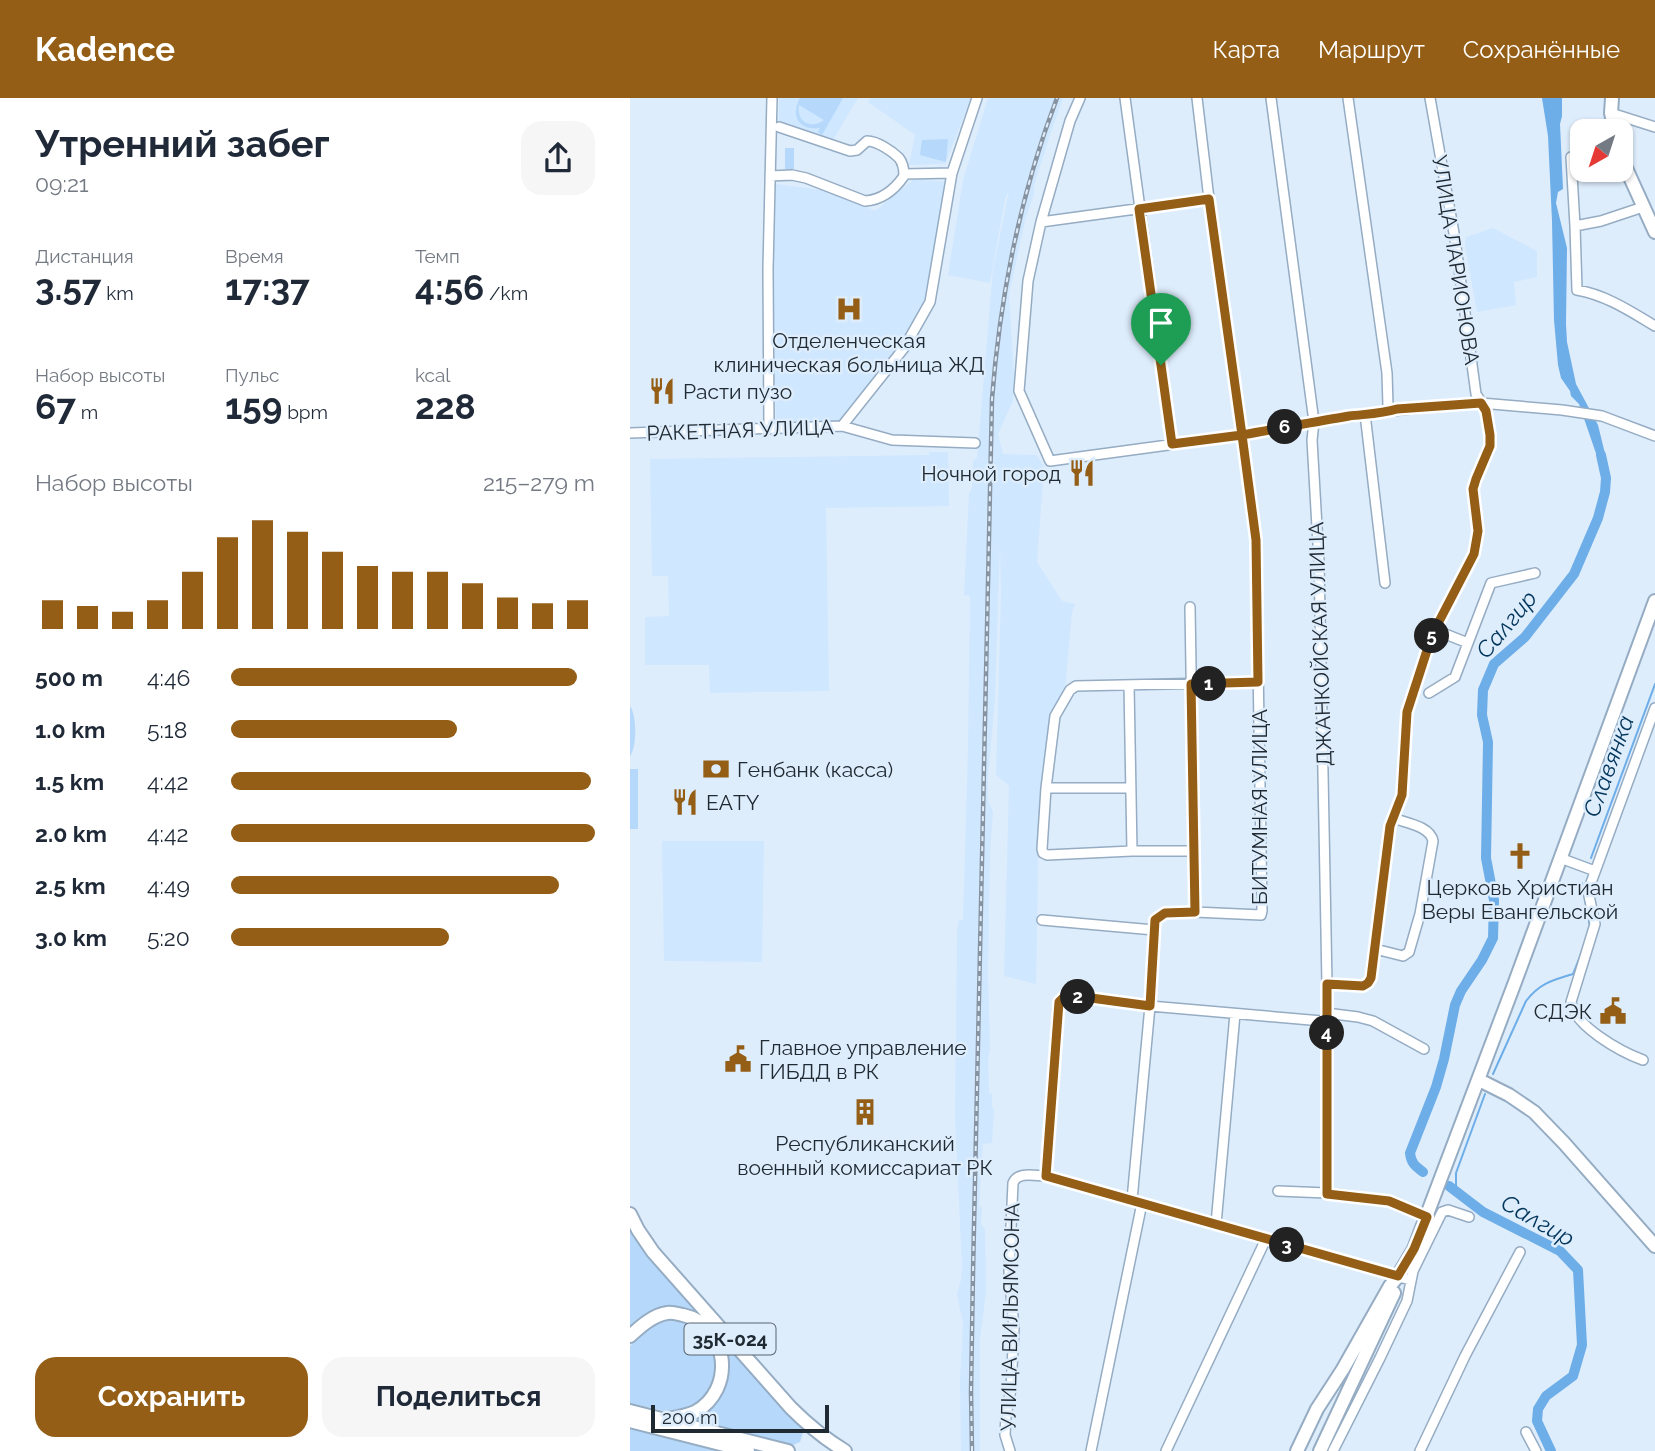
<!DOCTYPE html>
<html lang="ru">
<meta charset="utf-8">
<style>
:root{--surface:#fff;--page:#f6f6f7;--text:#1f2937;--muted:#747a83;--accent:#945e16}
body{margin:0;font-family:Raleway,sans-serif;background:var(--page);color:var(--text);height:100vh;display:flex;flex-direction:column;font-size:26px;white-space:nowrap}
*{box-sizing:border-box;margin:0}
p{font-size:23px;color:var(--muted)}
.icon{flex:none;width:38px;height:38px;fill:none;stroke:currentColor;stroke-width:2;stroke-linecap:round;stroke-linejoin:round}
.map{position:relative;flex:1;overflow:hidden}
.details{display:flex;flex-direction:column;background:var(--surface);width:630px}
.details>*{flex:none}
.needle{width:46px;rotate:219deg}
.buttons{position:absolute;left:940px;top:21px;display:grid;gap:14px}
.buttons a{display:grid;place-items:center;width:63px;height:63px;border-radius:14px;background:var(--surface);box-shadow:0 2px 5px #0004;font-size:35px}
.scale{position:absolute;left:21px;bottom:18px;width:178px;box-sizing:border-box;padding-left:7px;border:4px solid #202a33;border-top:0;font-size:19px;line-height:24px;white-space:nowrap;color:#202a33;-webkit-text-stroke:5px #deedfc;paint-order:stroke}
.pin{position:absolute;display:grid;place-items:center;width:60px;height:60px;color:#fff;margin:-72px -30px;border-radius:50% 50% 50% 0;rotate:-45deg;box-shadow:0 0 7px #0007}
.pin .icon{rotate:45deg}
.km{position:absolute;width:35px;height:35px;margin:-18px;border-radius:50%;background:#222;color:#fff;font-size:19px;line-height:35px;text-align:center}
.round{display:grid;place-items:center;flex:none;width:74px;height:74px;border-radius:21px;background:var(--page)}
.head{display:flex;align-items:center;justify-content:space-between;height:119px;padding:0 35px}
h1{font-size:38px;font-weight:700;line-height:52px}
.stats{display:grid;grid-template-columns:repeat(3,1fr);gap:10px;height:119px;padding:7px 35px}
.stats div{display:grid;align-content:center}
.stats b{font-size:35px;font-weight:700}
.stats small{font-size:19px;font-weight:400}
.stats p{font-size:19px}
.chart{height:196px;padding:14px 35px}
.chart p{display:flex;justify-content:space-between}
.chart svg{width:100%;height:126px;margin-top:7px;stroke:var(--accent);stroke-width:6}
.action{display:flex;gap:14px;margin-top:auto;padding:14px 35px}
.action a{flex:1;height:80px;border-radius:21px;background:var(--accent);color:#fff;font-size:28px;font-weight:700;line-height:80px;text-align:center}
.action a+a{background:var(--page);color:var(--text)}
ul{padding:0 35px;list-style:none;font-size:23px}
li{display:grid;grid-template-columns:112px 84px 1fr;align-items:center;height:52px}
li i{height:18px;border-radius:9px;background:var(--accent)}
header{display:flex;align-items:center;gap:42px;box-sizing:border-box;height:98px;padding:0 35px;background:var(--accent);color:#fff}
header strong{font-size:33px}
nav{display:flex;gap:38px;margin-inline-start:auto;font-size:24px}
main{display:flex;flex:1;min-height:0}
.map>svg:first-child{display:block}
</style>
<header>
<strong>Kadence</strong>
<nav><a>Карта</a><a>Маршрут</a><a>Сохранённые</a></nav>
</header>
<main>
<section class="details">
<div class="head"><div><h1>Утренний забег</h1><p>09:21</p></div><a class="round"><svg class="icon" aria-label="share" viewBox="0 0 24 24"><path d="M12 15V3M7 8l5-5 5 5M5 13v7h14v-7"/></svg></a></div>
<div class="stats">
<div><p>Дистанция</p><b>3.57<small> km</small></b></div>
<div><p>Время</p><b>17:37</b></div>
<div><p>Темп</p><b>4:56<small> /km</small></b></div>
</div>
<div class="stats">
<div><p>Набор высоты</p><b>67<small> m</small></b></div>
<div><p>Пульс</p><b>159<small> bpm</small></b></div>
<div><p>kcal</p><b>228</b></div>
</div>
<div class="chart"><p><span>Набор высоты</span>215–279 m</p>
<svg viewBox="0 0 160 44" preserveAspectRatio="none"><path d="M5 44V34M15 44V36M25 44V38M35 44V34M45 44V24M55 44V12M65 44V6M75 44V10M85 44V17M95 44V22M105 44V24M115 44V24M125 44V28M135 44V33M145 44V35M155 44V34"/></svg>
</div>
<ul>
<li><b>500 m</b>4:46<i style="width:95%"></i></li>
<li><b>1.0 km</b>5:18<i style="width:62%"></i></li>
<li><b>1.5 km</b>4:42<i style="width:99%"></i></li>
<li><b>2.0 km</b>4:42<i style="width:100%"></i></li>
<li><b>2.5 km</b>4:49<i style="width:90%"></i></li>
<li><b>3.0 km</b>5:20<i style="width:60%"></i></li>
</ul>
<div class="action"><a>Сохранить</a><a>Поделиться</a></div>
</section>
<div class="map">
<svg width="1025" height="1353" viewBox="0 0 1025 1353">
<rect width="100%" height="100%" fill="#deedfc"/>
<path fill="#cfe7ff" d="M149 0H228L203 42 149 25Z
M241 0H341L315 66 279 67 285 37 238 4Z
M358 0H433L417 46 404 88V96L395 123 379 196 384 278 383 303 368 336 373 356 407 357 414 369 407 464 432 503 445 506 442 514 435 592 421 616 409 722 406 886 374 878 379 688 366 677 371 497 370 444 365 601 358 679V702L363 714 360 757 358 875 360 951 358 962 359 995H362V1010L364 1011 362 1045 353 1046 349 1109H352L351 1126 355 1131 356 1194 350 1242V1353H331L330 1281 333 1225 327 1196 331 1182 332 1169 325 1019 327 833 329 822H333L338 650 340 498 334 497 339 395 342 390 343 363 347 360 363 172 379 93 375 101 360 185 318 177 333 82Z
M284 81 318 84 298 203 270 250 211 324 146 328 143 171 146 86 206 94 245 113Z
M863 130 907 153V179L884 184 886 207 847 214 835 148 836 139Z
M299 354H318L319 408 196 410 199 593 80 595 79 567H15V519L39 518 38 478H22L20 361 299 357Z
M32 743H134L132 864 34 863Z"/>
<path fill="#b6d8fa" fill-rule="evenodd" d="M170 0H213L192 37 188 34 190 30C169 33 160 18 170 0ZM169 7 194 22C181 32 166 24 169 7Z
M318 41 316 64 290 57 292 42Z
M155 50H164V71H155Z
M0 608C7 617 7 649 0 658Z
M0 671H8V731H0Z
M0 1131 20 1160 81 1227 34 1214 0 1238Z
M37 1220H52L72 1229 86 1248 88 1284 67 1310 43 1315 0 1305V1248C10 1235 23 1227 37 1220Z
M86 1234 156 1314 174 1331 170 1344 159 1349 54 1322C62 1315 90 1295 94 1288 104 1271 96 1249 86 1234Z
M0 1329 98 1353H0Z"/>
<path fill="#6dade8" d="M912 0H932V18L930 26 933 91 928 94 926 105 937 150 936 226 937 244 946 286 968 327 979 372 970 367 949 306 941 298 940 293 931 280 928 267 924 222 922 123 918 38Z"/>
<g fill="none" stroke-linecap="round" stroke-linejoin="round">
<path stroke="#6dade8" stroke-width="2" d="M961 760 1025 586
M952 785 960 829
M863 976 896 903C910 885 923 882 943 876L953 851
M826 1093V1075L855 996"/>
<path stroke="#6dade8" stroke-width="10" d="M793 1074C785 1068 781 1065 780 1055L806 989 814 961 825 907 831 893 852 862 863 840 864 802 856 760 858 644 852 617 853 592 864 566 895 539 944 476 968 420 975 394 976 380 971 357
M819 1088 853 1114 930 1153 948 1172 952 1247 943 1278 916 1298 908 1311 907 1323 921 1353"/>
<defs>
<path id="minor" d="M450 0 440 23 411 124 398 183 389 293 420 363 612 337 735 316 816 307 851 305 932 312 972 318 1025 338
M495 0 542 346
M641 0 684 324 682 342 689 464 697 886V1095
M718 0 757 275 758 308
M981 15 1025 29
M941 59 945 128 947 192C976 197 1000 213 1025 228
M274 76 322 75
M140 78 162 77 176 80 235 103C252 102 265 91 274 78 274 72 273 65 269 60 262 53 247 43 237 43L227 52 220 53 149 29
M411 124 579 101
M945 128 971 123 1013 109
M735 316 755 485
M212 328 274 250 300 204 322 75 347 0
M139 331 138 171 142 0
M0 335 212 328 262 342 345 345
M560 509 565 814
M805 532 838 545
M499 587 502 753
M799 595 825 579 861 485 905 475
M416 690H500
M563 753H502L417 757 413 755 412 751 416 690 425 618 440 592 446 588 628 584
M930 760 965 773
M412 822 524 832
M745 851 773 858 779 854 790 816 803 743C800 728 776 725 763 720
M697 886 733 888 740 883 760 728 772 697 777 614 802 537 844 456 848 433 843 391 846 381 860 348V337L856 312 846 296 825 141 800 0
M1013 962C991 954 944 928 941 904L965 826 958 793 1025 610
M416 1078 428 908C430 902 433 899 439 897L520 908 692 923 704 916 728 919 743 923 794 951
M648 1093 697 1095 759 1103 797 1119
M502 1102 520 908 525 822 535 815 565 814 631 817 632 813 626 442 579 101 567 0
M586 1126 605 916
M896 1334 906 1353
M380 1353 375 1337 376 1318 381 1291 384 1230 379 1174 383 1085C388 1073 405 1078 416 1078L780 1182
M461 1353 512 1105
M536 1353 634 1145 632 1140
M703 1353 750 1260 777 1203 783 1173 812 1114 818 1112 839 1119
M790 1353 835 1258 890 1154"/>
<path id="major" d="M982 0 981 15 985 33
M990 57 1025 134
M849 982 879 997 904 1014 934 1045 1025 1148
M0 1116 8 1132 23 1154 161 1310C178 1327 195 1341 215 1353
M0 1238C10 1229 23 1217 37 1215 42 1214 48 1216 53 1217 99 1227 106 1292 65 1314 56 1318 43 1320 33 1322
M0 1313 158 1353
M0 1323 118 1353
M667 1353 687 1311 713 1271 760 1188 768 1178 784 1151 885 884 1025 503
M690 1353 764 1195"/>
</defs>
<use href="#minor" stroke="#95acc3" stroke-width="12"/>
<use href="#major" stroke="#95acc3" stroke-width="16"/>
<use href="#minor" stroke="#fff" stroke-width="9"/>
<use href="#major" stroke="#fff" stroke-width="12"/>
<defs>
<path id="rail" d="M342 1353 341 1294 343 1175 362 301C370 198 390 97 427 0"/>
</defs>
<use href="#rail" stroke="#8793a0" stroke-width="4.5"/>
<use href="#rail" stroke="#deedfc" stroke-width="2" stroke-dasharray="5" stroke-linecap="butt"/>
</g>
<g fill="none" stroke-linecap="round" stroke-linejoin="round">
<defs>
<path id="route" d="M531 267 542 346 612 337 626 442 628 584 561 586 565 814 535 815 525 822 520 908 439 897 435 898 429 904 416 1078 768 1178 784 1151 797 1119 759 1103 697 1096V886L733 888 738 885 741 880 760 728 772 697 777 614 802 537 844 456 848 433 843 391 846 381 860 348V337L856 313 851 305 767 311C751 316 735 316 719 318 683 324 647 331 612 337L579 101 509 111 531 267"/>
</defs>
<use href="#route" stroke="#fff" stroke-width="14"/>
<use href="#route" stroke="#945e16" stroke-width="9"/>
</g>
<defs>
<symbol id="hospital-bare" viewBox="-9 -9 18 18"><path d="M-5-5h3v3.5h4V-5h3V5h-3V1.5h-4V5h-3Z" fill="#945e16" stroke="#deedfc" stroke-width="2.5" paint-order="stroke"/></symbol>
<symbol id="restaurant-bare" viewBox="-9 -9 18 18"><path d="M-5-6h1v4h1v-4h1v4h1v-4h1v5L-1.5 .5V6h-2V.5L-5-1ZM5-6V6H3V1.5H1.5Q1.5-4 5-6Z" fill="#945e16" stroke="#deedfc" stroke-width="2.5" paint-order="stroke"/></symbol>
<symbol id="bank-bare" viewBox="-9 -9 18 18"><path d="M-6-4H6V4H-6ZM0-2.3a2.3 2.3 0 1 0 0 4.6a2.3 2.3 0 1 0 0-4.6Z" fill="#945e16" stroke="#deedfc" stroke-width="2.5" paint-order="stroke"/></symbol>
<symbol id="church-bare" viewBox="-9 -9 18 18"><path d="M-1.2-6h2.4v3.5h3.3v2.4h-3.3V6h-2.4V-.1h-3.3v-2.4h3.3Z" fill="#945e16" stroke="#deedfc" stroke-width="2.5" paint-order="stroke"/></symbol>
<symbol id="civic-bare" viewBox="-9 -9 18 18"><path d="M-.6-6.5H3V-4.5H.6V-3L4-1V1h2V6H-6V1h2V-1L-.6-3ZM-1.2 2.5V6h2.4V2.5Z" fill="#945e16" stroke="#deedfc" stroke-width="2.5" paint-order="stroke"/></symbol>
<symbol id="building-bare" viewBox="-9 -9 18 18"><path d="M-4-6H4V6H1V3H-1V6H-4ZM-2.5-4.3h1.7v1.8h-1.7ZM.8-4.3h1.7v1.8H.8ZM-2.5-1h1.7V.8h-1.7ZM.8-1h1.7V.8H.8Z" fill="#945e16" stroke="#deedfc" stroke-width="2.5" paint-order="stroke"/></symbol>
</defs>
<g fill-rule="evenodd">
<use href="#hospital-bare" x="200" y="192" width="38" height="38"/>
<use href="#restaurant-bare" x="13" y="274" width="38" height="38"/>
<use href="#restaurant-bare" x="433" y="356" width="38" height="38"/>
<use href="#bank-bare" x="67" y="652" width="38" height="38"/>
<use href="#restaurant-bare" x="36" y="685" width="38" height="38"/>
<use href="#church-bare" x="871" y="739" width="38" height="38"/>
<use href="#civic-bare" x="964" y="894" width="38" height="38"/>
<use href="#civic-bare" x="89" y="942" width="38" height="38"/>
<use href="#building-bare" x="216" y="995" width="38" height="38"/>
</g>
<g text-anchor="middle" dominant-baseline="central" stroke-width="5" stroke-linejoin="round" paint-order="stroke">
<rect fill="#deedfc" stroke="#59646f" stroke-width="2" x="54.5" y="1225.5" width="91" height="31" rx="5"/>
<g font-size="19" font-weight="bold" fill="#202a33">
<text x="100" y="1241">35К-024</text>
</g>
<g font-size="21" fill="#202a33" stroke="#deedfc">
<text transform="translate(826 162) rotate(81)">УЛИЦА ЛАРИОНОВА</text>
<text transform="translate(110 332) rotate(-2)">РАКЕТНАЯ УЛИЦА</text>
<text transform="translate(690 546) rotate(-92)">ДЖАНКОЙСКАЯ УЛИЦА</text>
<text transform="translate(629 709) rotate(-90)">БИТУМНАЯ УЛИЦА</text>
<text transform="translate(380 1219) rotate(-89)">УЛИЦА ВИЛЬЯМСОНА</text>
</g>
<g font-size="21" fill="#202a33" stroke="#deedfc" text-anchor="start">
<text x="219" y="242" text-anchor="middle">Отделенческая<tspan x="219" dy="24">клиническая больница ЖД</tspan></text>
<text x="53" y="293">Расти пузо</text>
<text x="431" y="375" text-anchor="end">Ночной город</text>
<text x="107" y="671">Генбанк (касса)</text>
<text x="76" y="704">EАTY</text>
<text x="890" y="789" text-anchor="middle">Церковь Христиан<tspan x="890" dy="24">Веры Евангельской</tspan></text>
<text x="962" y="913" text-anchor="end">СДЭК</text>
<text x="129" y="949">Главное управление<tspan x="129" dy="24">ГИБДД в РК</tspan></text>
<text x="235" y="1045" text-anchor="middle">Республиканский<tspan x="235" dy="24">военный комиссариат РК</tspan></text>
</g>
<g font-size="23" font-style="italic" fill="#02355b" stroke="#deedfc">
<text transform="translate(876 526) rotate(-50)">Салгир</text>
<text transform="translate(978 668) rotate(-70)">Славянка</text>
<text transform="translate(908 1122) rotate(30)">Салгир</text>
</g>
</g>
</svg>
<div class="buttons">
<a><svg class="needle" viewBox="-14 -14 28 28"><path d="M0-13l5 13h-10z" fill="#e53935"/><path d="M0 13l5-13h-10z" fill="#747a83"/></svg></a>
</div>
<div class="scale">200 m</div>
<div class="pin" style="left:531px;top:267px;background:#1e9e55"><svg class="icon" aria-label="arrive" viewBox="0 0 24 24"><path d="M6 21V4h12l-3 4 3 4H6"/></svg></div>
<b class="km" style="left:579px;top:586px">1</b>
<b class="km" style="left:448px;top:899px">2</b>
<b class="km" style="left:657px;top:1147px">3</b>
<b class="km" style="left:697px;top:935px">4</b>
<b class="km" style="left:802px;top:538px">5</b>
<b class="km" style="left:655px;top:329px">6</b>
</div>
</main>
